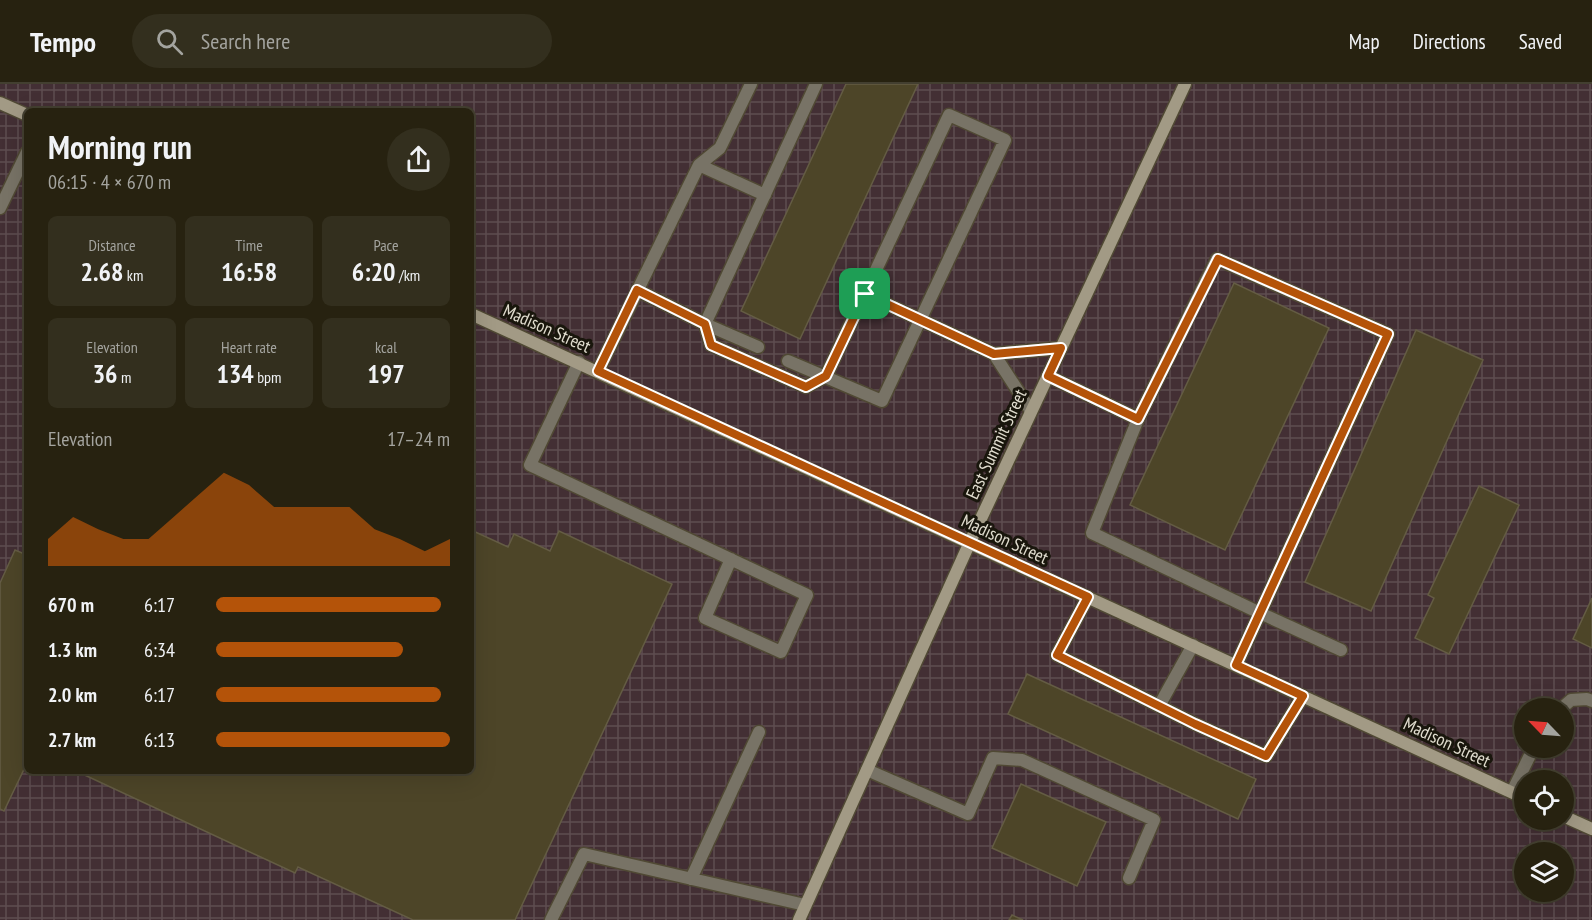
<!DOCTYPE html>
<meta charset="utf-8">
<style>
:root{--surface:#272210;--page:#332f1e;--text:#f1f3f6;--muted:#a4a49f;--line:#433f30;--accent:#b45309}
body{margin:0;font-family:"PT Sans Narrow",sans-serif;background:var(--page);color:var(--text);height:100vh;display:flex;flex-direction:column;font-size:22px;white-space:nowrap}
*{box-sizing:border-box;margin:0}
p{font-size:20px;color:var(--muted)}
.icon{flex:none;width:33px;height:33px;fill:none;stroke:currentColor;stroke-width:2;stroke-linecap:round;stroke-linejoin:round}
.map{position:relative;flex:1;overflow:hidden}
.drawer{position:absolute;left:24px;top:24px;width:450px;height:666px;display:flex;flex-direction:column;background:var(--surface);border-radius:9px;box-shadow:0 6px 24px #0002,0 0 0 2px var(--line)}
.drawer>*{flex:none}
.needle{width:39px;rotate:295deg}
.controls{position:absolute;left:1514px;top:614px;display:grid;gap:12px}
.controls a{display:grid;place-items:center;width:60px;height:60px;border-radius:50%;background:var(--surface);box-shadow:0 6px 24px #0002,0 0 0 2px var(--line);font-size:30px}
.pin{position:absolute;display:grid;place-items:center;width:51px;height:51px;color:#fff;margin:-26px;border-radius:12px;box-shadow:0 3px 9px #0006}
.round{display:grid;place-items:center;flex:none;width:63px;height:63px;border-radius:32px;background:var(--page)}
.summary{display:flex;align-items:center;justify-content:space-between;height:102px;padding:0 24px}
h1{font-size:33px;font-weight:800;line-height:45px}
.metrics{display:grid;grid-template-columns:repeat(3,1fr);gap:9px;height:102px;padding:6px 24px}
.metrics div{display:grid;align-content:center;border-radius:9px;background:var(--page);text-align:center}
.metrics b{font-size:26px;font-weight:800}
.metrics small{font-size:16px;font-weight:400}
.metrics p{font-size:16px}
.chart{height:168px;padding:12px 24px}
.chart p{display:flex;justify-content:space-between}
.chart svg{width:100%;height:108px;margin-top:6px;fill:var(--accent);opacity:.7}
ul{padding:0 24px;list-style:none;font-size:20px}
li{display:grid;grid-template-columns:96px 72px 1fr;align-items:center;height:45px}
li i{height:15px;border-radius:8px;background:var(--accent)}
header{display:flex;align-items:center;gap:36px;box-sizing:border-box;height:84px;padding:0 30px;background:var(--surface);border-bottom:2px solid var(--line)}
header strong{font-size:28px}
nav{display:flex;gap:33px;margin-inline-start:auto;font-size:21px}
.search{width:420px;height:54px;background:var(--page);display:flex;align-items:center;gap:15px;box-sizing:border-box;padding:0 21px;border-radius:33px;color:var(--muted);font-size:22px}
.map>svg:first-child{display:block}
</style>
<header>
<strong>Tempo</strong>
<div class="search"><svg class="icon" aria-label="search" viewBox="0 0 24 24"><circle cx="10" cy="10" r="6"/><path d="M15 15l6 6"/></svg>Search here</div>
<nav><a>Map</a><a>Directions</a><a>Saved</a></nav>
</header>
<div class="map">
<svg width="1592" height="836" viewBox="0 0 1592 836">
<defs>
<pattern id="industrial-grid" width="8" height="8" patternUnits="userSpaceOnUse" patternTransform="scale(1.5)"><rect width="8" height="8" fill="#432f34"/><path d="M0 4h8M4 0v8" fill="none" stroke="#5e4d50"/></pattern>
</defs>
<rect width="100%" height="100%" fill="#342d16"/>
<path fill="url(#industrial-grid)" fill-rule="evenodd" d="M0 0H1592V836H0ZM27 27H471V687H27ZM1524 624H1563V663H1524ZM1524 696H1563V735H1524ZM1524 768H1563V807H1524Z"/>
<path fill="#4d4528" stroke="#645c44" stroke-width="1.5" d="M846 0H918L800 255 741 227Z
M1234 199 1329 244 1225 466 1130 421Z
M1416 246 1483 276 1371 527 1305 498Z
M1479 402 1519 421 1449 570 1415 554 1434 514 1428 511Z
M471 446 508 463 514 450 550 467 559 447 672 500 515 836H413L298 783 295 789 76 687H471Z
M15 466 27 471V679L4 727 0 725V499Z
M1592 514V564L1573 555Z
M1027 590 1256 695 1238 735 1008 630Z
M1021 700 1106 738 1077 802 992 764Z
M1012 831 1023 836H1009Z"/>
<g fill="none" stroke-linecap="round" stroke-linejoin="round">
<defs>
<path id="lane" d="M699 81 765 111
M637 206 705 240 758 263
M865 210 994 270 1061 264
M994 270 1031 327
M788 277 882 317 1005 56 949 31 826 292 806 303 711 261 705 240 816 0
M579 278 530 381 807 511 781 568 705 534 731 475
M598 287 699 81 720 64 751 0
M1048 292 1138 335 1092 449 1260 529 1236 581
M1138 335 1217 175 1388 250 1260 529 1341 566
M1088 513 1057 571 1195 640 1266 672 1303 612
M1159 622 1193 561
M1562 624 1571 616 1587 615 1592 617
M867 686 968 730 993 674 1022 676 1154 736 1129 794
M1512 708 1534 663
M691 795 759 648
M551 836 584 770 805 821"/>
<path id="street" d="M0 124 27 68"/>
<path id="secondary" d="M0 19 27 31
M471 230 1524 714
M1563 732 1592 745
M799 836 970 458 1185 0"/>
</defs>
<use href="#lane" stroke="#504934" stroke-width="15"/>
<use href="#street" stroke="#504934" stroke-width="15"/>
<use href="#secondary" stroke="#504934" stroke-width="15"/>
<use href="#lane" stroke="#787366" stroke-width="12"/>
<use href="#street" stroke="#787366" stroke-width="12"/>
<use href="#secondary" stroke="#a29a85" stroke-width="12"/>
</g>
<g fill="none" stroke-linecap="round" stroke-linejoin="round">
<defs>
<path id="route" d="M1218 175 1388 250 1236 581 1303 612 1266 672 1195 640 1057 571 1088 513 598 287 637 206 705 240 711 261 806 303 826 292 865 210 994 270 1061 264 1048 292 1138 335Z"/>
</defs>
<use href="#route" stroke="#fff" stroke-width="12"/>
<use href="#route" stroke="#b45309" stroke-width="8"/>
</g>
<g text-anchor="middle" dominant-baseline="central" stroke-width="6" stroke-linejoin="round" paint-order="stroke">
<g font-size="18" fill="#e1ddcf" stroke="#19160c">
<text transform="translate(547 244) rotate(24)">Madison Street</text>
<text transform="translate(996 360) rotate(-65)">East Summit Street</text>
<text transform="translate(1005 455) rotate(25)">Madison Street</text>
<text transform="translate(1447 658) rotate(25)">Madison Street</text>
</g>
</g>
</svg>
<div class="controls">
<a><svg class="needle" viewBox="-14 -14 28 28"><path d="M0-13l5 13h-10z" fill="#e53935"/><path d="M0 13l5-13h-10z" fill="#a4a49f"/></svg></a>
<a><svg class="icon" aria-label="locate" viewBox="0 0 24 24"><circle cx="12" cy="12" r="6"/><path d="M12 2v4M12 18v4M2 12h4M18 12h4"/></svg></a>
<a><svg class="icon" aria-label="layers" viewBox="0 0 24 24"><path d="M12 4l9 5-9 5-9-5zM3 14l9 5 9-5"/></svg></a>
</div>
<div class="pin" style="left:865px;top:210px;background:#1e9e55"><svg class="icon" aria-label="arrive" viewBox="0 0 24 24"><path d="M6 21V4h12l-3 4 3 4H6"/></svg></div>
<section class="drawer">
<div class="summary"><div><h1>Morning run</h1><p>06:15 · 4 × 670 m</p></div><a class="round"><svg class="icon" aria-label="share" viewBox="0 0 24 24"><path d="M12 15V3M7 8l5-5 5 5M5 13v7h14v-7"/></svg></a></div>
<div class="metrics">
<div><p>Distance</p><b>2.68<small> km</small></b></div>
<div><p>Time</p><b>16:58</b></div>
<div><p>Pace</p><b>6:20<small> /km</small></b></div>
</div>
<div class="metrics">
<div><p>Elevation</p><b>36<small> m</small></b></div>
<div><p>Heart rate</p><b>134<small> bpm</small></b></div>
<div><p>kcal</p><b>197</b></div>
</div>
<div class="chart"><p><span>Elevation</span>17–24 m</p>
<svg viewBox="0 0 160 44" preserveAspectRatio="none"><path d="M0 44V33L10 24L20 29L30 33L40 33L50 24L60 15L70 6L80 11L90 20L100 20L110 20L120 20L130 29L140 33L150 38L160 33V44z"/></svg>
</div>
<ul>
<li><b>670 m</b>6:17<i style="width:96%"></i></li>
<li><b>1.3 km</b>6:34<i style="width:80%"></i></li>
<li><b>2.0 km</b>6:17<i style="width:96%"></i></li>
<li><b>2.7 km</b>6:13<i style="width:100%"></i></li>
</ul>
</section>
</div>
